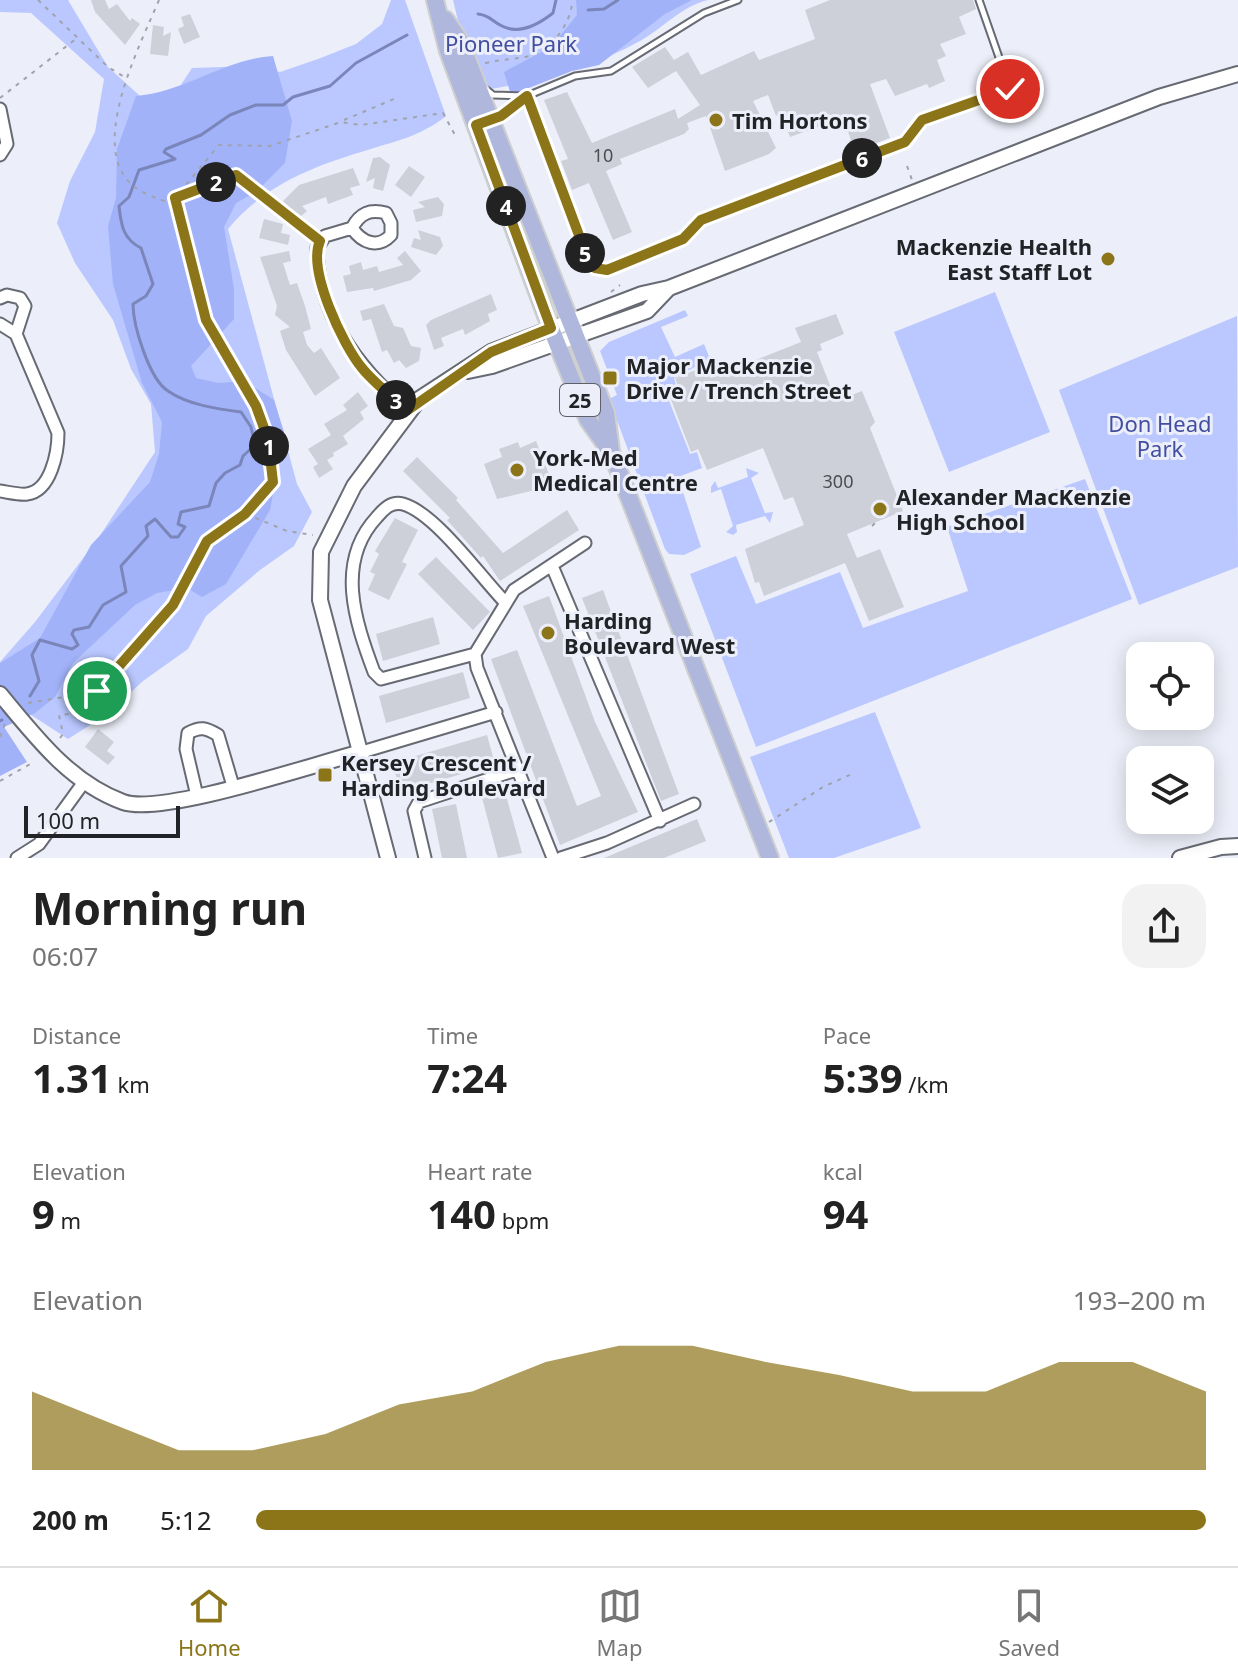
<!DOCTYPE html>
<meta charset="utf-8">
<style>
:root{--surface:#fff;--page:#f2f2f2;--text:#222;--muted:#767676;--line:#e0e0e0;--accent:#8c7519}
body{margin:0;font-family:"Noto Sans",sans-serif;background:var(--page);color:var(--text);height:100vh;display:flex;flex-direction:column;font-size:30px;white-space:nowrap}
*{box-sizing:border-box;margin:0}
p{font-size:26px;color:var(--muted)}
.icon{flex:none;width:44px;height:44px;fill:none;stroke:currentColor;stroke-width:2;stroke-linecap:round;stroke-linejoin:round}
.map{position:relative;height:858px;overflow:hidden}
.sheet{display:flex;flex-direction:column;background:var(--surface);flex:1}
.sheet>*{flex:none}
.tools{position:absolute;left:1126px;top:642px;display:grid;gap:16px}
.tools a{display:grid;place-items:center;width:88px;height:88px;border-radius:16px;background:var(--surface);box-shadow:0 4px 20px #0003;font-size:40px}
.scale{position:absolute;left:24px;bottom:20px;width:156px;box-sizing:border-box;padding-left:8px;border:4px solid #222327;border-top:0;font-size:22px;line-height:28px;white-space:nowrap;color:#222327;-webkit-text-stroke:6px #eceff9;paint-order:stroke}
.pin{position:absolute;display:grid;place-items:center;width:68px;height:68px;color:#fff;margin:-34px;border:4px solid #fff;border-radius:50%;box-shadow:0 2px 8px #0007}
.km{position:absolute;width:40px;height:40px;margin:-20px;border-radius:50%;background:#222;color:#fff;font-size:22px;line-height:40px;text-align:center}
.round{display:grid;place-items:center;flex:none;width:84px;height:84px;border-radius:24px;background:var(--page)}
.headline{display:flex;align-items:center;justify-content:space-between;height:136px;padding:0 32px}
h1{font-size:44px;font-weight:700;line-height:60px}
.stats{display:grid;grid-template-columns:repeat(3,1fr);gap:12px;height:136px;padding:8px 32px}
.stats div{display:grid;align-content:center}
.stats b{font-size:40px;font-weight:700}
.stats small{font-size:22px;font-weight:400}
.stats p{font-size:22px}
.chart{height:224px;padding:16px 32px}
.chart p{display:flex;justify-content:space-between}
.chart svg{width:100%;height:144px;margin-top:8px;fill:var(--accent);opacity:.7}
ul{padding:0 32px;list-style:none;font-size:26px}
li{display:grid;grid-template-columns:128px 96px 1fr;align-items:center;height:60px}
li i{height:20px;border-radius:10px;background:var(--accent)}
.menu{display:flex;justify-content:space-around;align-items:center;height:112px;border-top:2px solid var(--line);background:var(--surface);font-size:22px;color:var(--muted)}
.menu a{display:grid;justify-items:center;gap:4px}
.menu .current{color:var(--accent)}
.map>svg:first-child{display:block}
</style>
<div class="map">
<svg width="1238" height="858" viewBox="0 0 1238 858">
<rect width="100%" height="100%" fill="#eceff9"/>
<path fill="#bac8ff" d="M0 0H68L108 67 140 96 173 97 192 68 252 66 280 72 318 59 356 44 382 24 391 0H405L446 116C420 137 392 142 361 152 308 168 263 187 228 229L297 484 312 512 294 546 260 570 206 616 188 649 143 681 106 715 68 739 28 713 0 662 35 622 99 537 155 452 151 404 131 369 113 320 75 263 57 223 70 181 95 132 104 79 31 13 0 12Z
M453 0H708C682 6 663 28 640 41 592 68 539 81 486 90L465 50Z
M995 292 1050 432 949 472 894 332Z
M685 310 688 316 661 327 675 357 704 344 710 359 674 378 678 392 668 398 690 454 697 452 702 468 678 477 701 547 684 555 669 554 665 549 609 399 617 395 600 351 609 342Z
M1237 316 1238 567 1139 605 1059 390Z
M746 468 759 473 751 478 765 513 773 512 770 523 765 516 736 525 737 532 733 535 726 532 733 526 721 489 711 493V487L715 481 718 488 748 477Z
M1085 479 1132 599 756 747 690 574 736 556 756 604 840 572 863 628 968 591 947 527Z
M875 712 921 828 834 858H789L750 757Z"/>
<path fill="#a1b2f9" d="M576 0H692L665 14 599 65 572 71 511 95 504 72 551 47 577 15Z
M273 56 292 121 285 163 256 192 236 203 224 227 234 289V319L191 366 196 378 218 383 244 381 274 400 284 432 270 510 226 584 202 597 187 588 157 593 135 605 73 663 55 697 35 713 4 727 27 762 0 776V663L40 638 91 545 150 482 159 454 162 422 142 383 113 284 108 226 116 198 117 149 136 96C185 92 225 59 273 56Z"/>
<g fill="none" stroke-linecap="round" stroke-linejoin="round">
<path stroke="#7a85b9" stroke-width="3" d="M588 10 604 9 618 0
M478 14C490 15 491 21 502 26 519 35 539 24 553 13L556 0
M30 696 39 681 32 655 40 640 72 649 78 645 72 634 74 630 89 627 103 605 126 592 121 566 148 536 146 526 155 519 171 537H178L185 527 178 524 181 512 209 506 216 483 225 473 240 465 243 456 255 445 251 427 241 412C218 409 188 405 168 391 149 379 133 325 133 304L146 296 153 284 141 248C123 239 121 225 119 206L129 197 139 170 175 159 164 152 166 149 201 135 230 115 256 105H283L293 97 330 86 356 63 407 35
M0 721 2 720"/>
</g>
<path fill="#cdcfd9" d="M91 0H105L109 9 117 4 130 21 132 18 140 24 125 45 95 12Z
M830 0H973L976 9 959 17 966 34 940 44 946 56 937 60 945 81 929 88 927 84 895 96 886 79 870 84 890 138 855 151 843 118 790 137 781 113 776 116 768 95 753 101 776 148 769 154 725 171 706 116 687 123 689 129 684 134 620 159 622 164 606 171 632 232 613 240 589 183 572 190 561 161 568 159 544 100 567 92 592 143 675 109 678 119 700 105 676 71 648 88 632 67 665 47 674 60 688 52 701 75 754 51 759 60 815 39 805 10Z
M190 14 200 37 184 44 178 29 184 26 181 17Z
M153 25 164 27 163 36 171 32 168 56 150 54Z
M380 157 390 165 383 191 373 188 375 178 366 182 373 158Z
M409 166 425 177 411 197 395 185Z
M353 168 360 185 350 188 353 195 328 204 326 197 302 206 307 211 299 218 283 201 299 185Z
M438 197 444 204 442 216 416 222 413 210 425 207 418 202Z
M264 219 283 224 281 233 290 235 288 245 259 238Z
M418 230 440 237 443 246 436 255 411 247 414 238 421 240Z
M289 251 291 261 283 263 290 285 297 283 305 306 311 329 303 332 307 345 314 353 321 348 340 378 315 396 286 350 280 331 290 327 275 315 277 306 260 257Z
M405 251 421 271 411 280 374 291 373 288 347 292 343 276 351 274 349 266 361 262 363 270 377 266 379 272 403 265 397 258Z
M491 294 497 310 488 314 490 321 465 335 463 329 441 338 444 346 434 350 426 325 431 320Z
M384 304 394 326 403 328 411 346 421 348 419 361 406 368 399 360 394 363 387 350 382 352 371 319 363 321 360 311Z
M836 314 844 334 820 344 822 350 817 352 836 401 862 391 875 422 870 428 903 511 847 534 857 558 880 549 904 607 869 621 845 563 764 596 759 582 755 583 745 549 804 525 793 497 784 500 763 448 707 470 698 449 691 452 670 397 681 393 675 378 706 366 711 378 801 342 795 328Z
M358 392 368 406 360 412 364 419 343 436 348 444 333 453 334 456 327 460 333 469 319 478 313 467 318 464 308 449 331 435 324 424 347 410 343 405Z
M536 441 550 477 533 484 535 490 497 499 484 464 502 457 499 449 518 442 520 448Z
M417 457 458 498 456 500 503 553 567 510 579 530 500 581 483 556 481 558 447 520 450 518 403 471Z
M395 518 418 530 402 562 407 564 389 600 368 590 375 574 370 572 379 554 375 551Z
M436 557 490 612 473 630 418 574Z
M603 590 679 794 661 801 582 598Z
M549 596 595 722 638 812 560 845 491 659 517 650 577 806 601 796 523 606Z
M433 617 440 644 383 661 376 634Z
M463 672 470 698 386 723 379 696Z
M98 729 114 742 107 751 115 757 108 765 85 747Z
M487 735 495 764 401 792 392 763Z
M504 788 522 853 498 858 481 794Z
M456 804 467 858H442L432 809Z
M697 819 706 841 664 858H604Z"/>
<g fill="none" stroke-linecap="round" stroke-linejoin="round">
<defs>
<path id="service" d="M483 87 493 95 526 96
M527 96 589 262 601 270 613 269 683 239 701 220 905 142 922 120 1010 89 979 0
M494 119 527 96 575 76 611 71 704 13 738 0"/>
<path id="minor" d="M0 109 7 144 0 155
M352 228C360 213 370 209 386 213L391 223V235C378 249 362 243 352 228L325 236 317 248C318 315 359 369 408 410
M0 298 7 295 20 298 25 306 16 334
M0 324 16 334 58 433C58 452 51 491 27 494 19 495 8 492 0 491
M552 566 660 821
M504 601C480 576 435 513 403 504 391 501 384 509 377 517 335 562 355 621 374 672L381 679 475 654 514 590 585 543
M475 654 477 668 553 858
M362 752 496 712
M197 796 186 749 188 733C201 726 206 728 218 735L233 786
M17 858 39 844 84 782
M425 858 414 811 419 802 519 769
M561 858 607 843 694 804"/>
<path id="tertiary" d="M468 371 492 366 647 311 668 289
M0 694C35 736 69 782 123 802 162 816 314 764 362 752
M388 858 320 600 321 552 354 486 419 399 491 352 642 294 669 288 1159 97 1238 74
M1180 858 1221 847 1238 846"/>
<path id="primary" d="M435 0 448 51 546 316 588 420 612 454 770 858
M445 19 460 41 606 413 611 451"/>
</defs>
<use href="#service" stroke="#676a72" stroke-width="9"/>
<use href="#minor" stroke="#676a72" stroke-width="15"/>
<use href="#tertiary" stroke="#676a72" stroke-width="18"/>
<use href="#primary" stroke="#cecfcf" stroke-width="20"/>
<path stroke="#a1a3ab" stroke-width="2" stroke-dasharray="4 6" stroke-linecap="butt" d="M38 0 108 67 126 78
M159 0C141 43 94 134 125 177 135 192 158 199 174 204
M485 63C521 55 539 64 562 30 568 20 572 12 572 0
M0 98 77 38
M344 120 394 99
M907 166 912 180
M177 197 236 175 313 235
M611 292 620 285
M246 514 287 531 313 535
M872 526 875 523
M28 703 94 692
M0 737 6 721
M60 738 63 734 59 715 77 713 173 605 207 541 245 514 273 482 268 439 256 406 206 320 175 198 219 145 270 146 341 122 361 125 443 113 455 135
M0 781 34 762
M769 822 823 787 854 773"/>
<use href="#service" stroke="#fff" stroke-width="5"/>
<use href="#minor" stroke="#fff" stroke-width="11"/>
<use href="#tertiary" stroke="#fff" stroke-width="14"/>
<use href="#primary" stroke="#afb7dd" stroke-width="16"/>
</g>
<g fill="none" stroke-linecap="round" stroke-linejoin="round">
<defs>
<path id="route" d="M97 691 173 605 207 541 245 514 273 482 268 439 256 406 206 320 175 198 236 175 320 241C307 270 343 345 362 368 375 384 392 397 408 410L491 352 551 328 476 125 501 116 527 96 589 262 595 268 607 270 683 239 701 220 905 142 922 120 1010 89"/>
</defs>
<use href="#route" stroke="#fff" stroke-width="16"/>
<use href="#route" stroke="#8c7519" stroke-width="10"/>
</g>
<g fill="#8c7519" stroke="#eceff9" stroke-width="3">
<circle cx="716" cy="120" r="8"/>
<circle cx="1108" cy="259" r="8"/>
<rect x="602" y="370" width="16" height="16" rx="4"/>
<circle cx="517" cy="470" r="8"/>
<circle cx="880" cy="509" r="8"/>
<circle cx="548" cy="633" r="8"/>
<rect x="317" y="767" width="16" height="16" rx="4"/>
</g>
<g text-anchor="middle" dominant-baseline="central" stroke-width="6" stroke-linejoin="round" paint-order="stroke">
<g font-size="18" fill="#4d4e54">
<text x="603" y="155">10</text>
<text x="838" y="481">300</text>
</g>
<rect fill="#eceff9" stroke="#5f6066" stroke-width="2" x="560" y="384" width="40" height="32" rx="6"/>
<g font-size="20" font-weight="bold" fill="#222327">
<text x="580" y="400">25</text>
</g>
<g font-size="22" fill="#424ea1" stroke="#eceff9">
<text x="511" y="43">Pioneer Park</text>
<text x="1160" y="423">Don Head<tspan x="1160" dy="25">Park</tspan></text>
</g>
<g font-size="22" font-weight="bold" fill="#222327" stroke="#eceff9" text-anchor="start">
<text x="732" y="120">Tim Hortons</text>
<text x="1092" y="246" text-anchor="end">Mackenzie Health<tspan x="1092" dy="25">East Staff Lot</tspan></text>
<text x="626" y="365">Major Mackenzie<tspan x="626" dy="25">Drive / Trench Street</tspan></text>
<text x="533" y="457">York-Med<tspan x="533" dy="25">Medical Centre</tspan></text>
<text x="896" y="496">Alexander MacKenzie<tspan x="896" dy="25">High School</tspan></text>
<text x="564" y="620">Harding<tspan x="564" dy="25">Boulevard West</tspan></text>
<text x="341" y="762">Kersey Crescent /<tspan x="341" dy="25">Harding Boulevard</tspan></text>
</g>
</g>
</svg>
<div class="tools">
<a><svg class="icon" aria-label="locate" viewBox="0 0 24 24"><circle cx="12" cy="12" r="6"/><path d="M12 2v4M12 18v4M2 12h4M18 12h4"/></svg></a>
<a><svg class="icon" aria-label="layers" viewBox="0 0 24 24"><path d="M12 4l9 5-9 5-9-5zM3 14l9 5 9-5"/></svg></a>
</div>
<div class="scale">100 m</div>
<div class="pin" style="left:97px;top:691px;background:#1e9e55"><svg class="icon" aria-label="arrive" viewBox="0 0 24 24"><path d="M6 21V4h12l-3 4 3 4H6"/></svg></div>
<div class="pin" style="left:1010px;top:89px;background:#d93025"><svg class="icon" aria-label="check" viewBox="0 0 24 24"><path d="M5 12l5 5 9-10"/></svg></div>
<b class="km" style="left:269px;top:446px">1</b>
<b class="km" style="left:216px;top:182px">2</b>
<b class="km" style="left:396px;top:400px">3</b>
<b class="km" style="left:506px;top:206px">4</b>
<b class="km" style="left:585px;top:253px">5</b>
<b class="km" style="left:862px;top:158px">6</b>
</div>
<section class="sheet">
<div class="headline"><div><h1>Morning run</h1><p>06:07</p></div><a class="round"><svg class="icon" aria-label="share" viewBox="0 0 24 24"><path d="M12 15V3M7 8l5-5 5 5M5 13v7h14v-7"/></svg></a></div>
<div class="stats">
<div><p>Distance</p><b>1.31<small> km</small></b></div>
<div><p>Time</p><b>7:24</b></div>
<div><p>Pace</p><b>5:39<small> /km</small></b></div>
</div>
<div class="stats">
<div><p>Elevation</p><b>9<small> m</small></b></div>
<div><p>Heart rate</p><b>140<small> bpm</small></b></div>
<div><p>kcal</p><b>94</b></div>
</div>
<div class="chart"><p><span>Elevation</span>193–200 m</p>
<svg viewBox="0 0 160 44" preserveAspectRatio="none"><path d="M0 44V20L10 29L20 38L30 38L40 33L50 24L60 20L70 11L80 6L90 6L100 11L110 15L120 20L130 20L140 11L150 11L160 20V44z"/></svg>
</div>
<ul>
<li><b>200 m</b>5:12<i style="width:100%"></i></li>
</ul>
</section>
<nav class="menu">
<a class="current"><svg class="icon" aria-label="home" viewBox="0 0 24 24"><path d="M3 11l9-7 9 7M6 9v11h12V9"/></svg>Home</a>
<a><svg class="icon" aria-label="map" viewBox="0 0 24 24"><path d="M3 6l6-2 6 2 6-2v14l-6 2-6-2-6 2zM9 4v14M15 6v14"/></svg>Map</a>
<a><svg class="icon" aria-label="saved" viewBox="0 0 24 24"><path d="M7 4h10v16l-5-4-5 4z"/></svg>Saved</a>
</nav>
